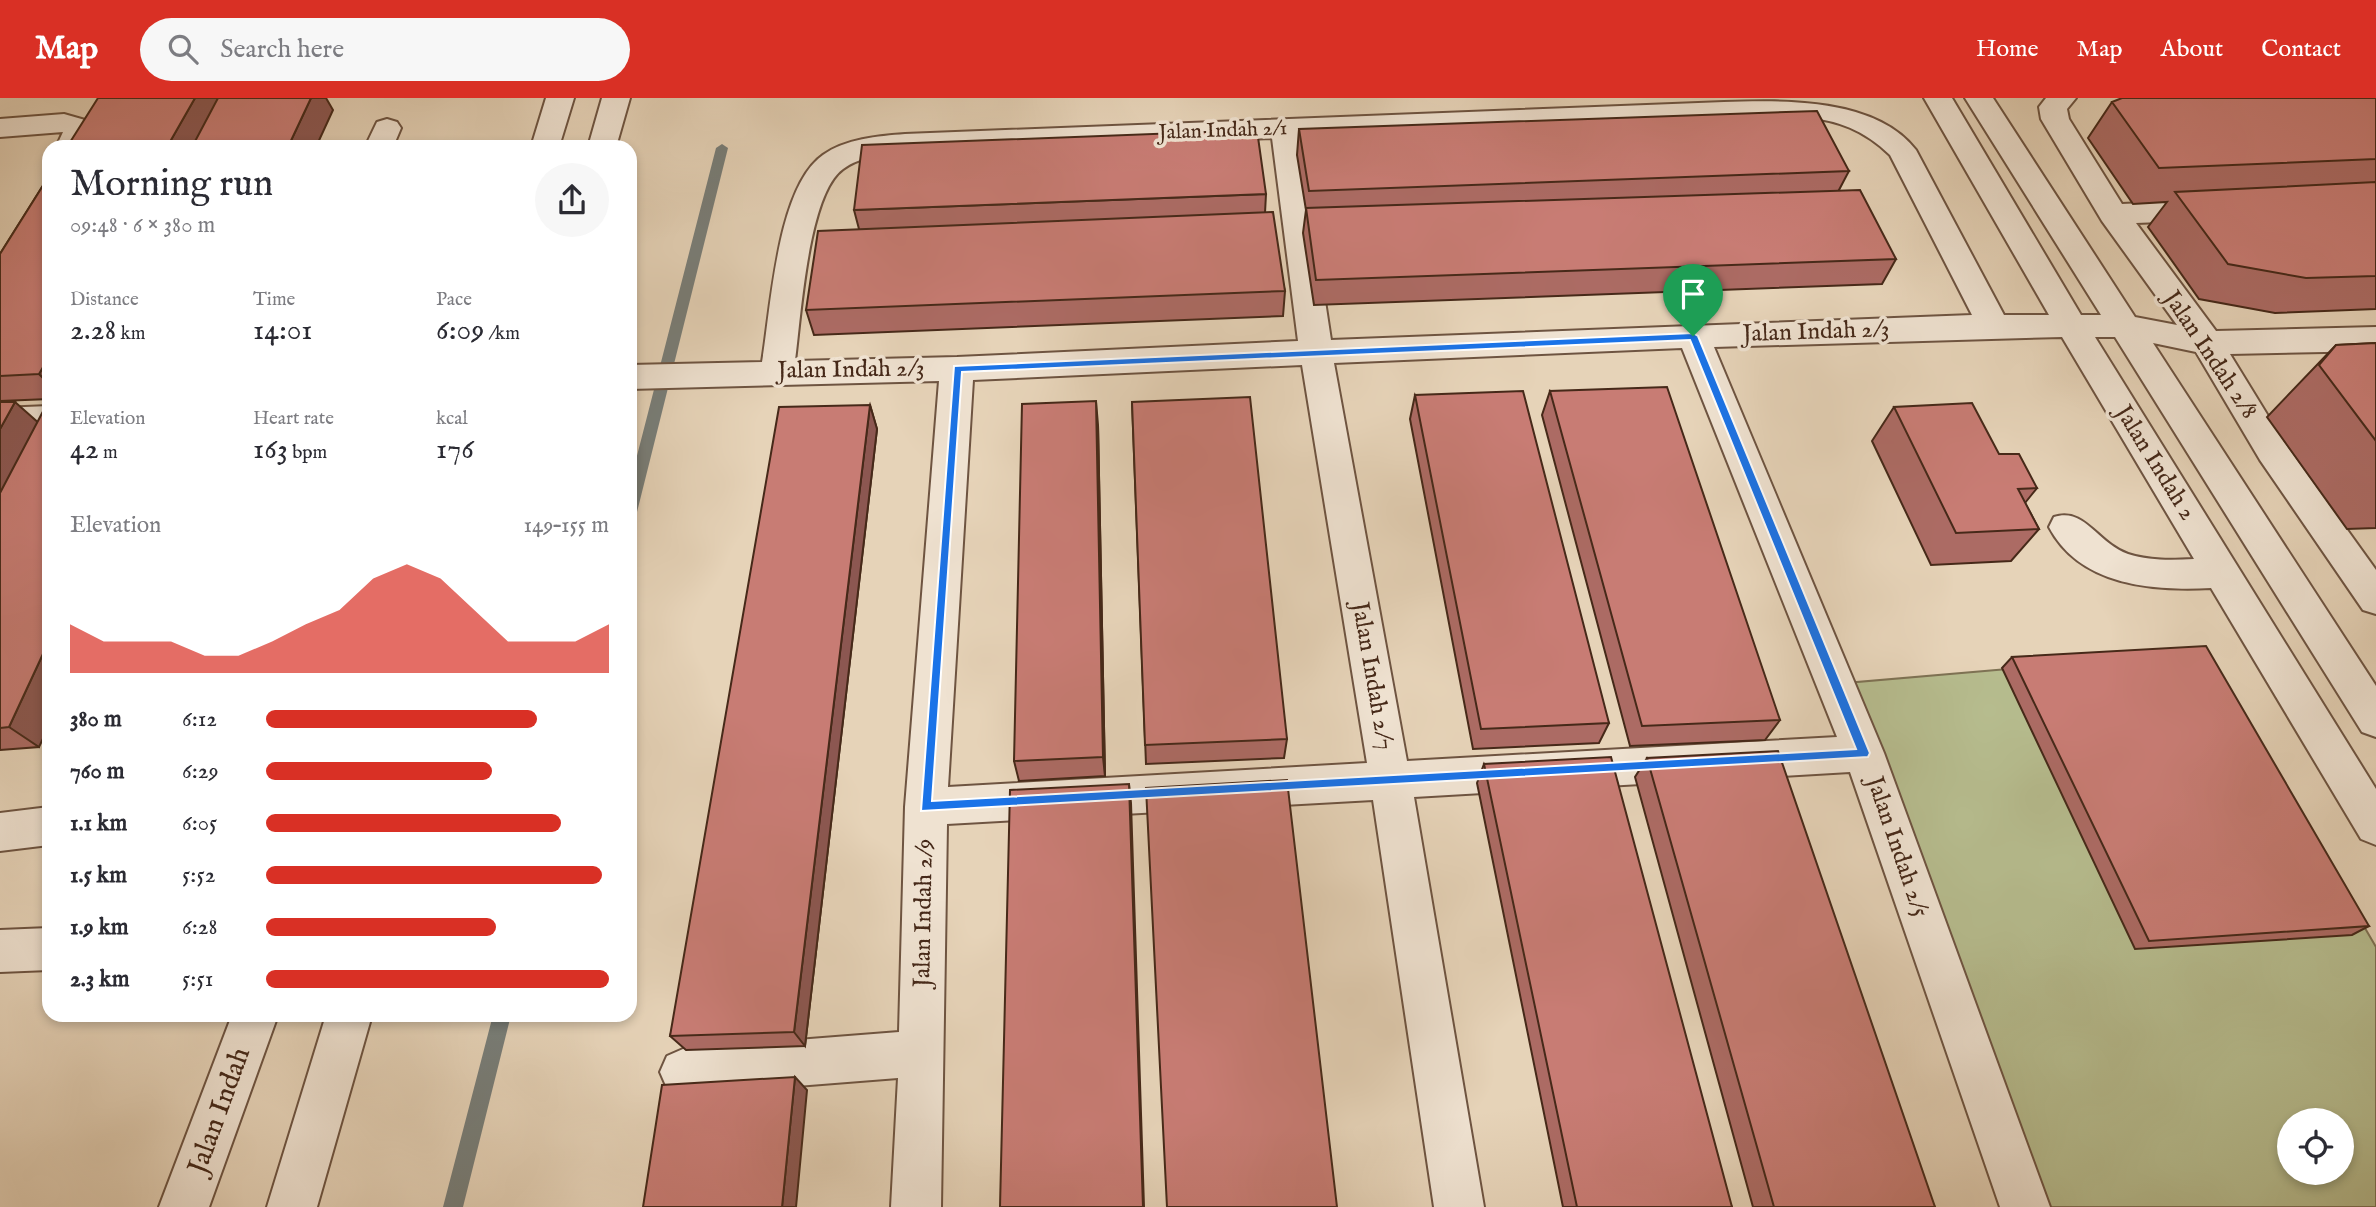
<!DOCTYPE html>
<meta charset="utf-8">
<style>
:root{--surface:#fff;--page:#f7f7f7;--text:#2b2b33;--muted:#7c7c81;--accent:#d93025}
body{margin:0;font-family:"IM FELL English",serif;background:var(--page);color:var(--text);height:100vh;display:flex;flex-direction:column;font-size:26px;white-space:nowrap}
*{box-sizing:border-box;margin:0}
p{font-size:23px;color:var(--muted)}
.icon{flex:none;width:38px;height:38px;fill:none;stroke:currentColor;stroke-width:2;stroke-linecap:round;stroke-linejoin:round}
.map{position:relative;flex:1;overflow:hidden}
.panel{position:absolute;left:42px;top:42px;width:595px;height:882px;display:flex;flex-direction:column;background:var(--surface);border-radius:21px;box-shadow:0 4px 10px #0003}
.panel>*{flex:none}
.controls{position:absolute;left:2277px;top:1010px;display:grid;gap:14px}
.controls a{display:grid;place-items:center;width:77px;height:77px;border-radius:50%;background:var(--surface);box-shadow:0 4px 10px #0003;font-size:35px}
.pin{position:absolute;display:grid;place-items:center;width:60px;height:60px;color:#fff;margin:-72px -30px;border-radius:50% 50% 50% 0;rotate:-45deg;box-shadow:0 0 7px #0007}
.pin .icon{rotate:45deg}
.round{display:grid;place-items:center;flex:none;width:74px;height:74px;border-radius:37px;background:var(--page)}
.overview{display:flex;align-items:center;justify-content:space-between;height:119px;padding:0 28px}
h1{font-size:38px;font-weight:600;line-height:52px}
.figures{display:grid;grid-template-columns:repeat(3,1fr);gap:10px;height:119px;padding:7px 28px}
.figures div{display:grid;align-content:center}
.figures b{font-size:30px;font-weight:600}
.figures small{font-size:19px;font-weight:400}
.figures p{font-size:19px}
.chart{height:196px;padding:14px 28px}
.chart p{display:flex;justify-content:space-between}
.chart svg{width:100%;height:126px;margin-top:7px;fill:var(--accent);opacity:.7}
ul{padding:0 28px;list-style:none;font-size:23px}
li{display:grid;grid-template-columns:112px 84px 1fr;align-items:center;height:52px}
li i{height:18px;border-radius:9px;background:var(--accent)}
header{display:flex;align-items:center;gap:42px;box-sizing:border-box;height:98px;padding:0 35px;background:var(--accent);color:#fff}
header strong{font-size:33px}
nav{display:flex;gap:38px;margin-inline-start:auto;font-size:24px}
.search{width:490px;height:63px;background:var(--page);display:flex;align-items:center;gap:18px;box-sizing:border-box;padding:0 24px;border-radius:38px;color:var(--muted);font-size:26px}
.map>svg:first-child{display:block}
</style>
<header>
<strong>Map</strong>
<div class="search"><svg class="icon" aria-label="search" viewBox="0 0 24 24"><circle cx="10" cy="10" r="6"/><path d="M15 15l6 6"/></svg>Search here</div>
<nav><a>Home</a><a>Map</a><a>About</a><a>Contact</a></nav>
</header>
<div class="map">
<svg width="2376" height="1109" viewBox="0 0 2376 1109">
<rect width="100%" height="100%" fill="#e6d3b8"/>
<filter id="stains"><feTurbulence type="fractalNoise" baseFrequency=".00286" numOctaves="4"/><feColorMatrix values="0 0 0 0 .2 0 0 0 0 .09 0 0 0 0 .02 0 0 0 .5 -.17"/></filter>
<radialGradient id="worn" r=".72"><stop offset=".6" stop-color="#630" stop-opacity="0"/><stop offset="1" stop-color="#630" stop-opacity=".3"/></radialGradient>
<path fill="#b6bc8e" stroke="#7e7254" stroke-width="2" fill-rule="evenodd" d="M2204 554 2376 849V1109H2046L1846 585ZM2289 1022H2342V1074H2289Z"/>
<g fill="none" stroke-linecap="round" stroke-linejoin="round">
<path fill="#787e79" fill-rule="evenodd" d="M722 46 728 50 637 414 630 420V385L716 50Z
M493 917H511L463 1109H443Z"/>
<defs>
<path id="minor" d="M546 0H574L559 49H531Z
M602 0H630L616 49H588Z
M1924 0H1952L2081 217H2101L1965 0H1993L2135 219 2177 227 2102 123 2041 21 2039 9 2046 0H2076L2067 11 2069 21 2122 106 2212 102 2223 105 2227 112 2223 119 2212 122 2136 125 2216 233 2376 229V253L2230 256 2284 344 2376 472V516L2363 512 2260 362 2196 254 2153 245 2376 588V639L2362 634 2115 239H2095L2376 691V747L2361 741 2211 490C2153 493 2080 488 2049 429L2054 419C2085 409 2097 445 2128 456 2149 463 2173 462 2194 461L2062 239 1714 249 1884 655 2050 1109H2000L1850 674 1414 699 1484 1109H1434L1373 702 947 726 941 1109H891L898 980 683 997 667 990 660 974 667 958 683 951 899 934 905 709 939 283 630 291V267L762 264C771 210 777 89 823 57 845 41 878 38 905 36L1724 4C1786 2 1876 0 1916 52L2004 217H2049ZM1803 19C1838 22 1864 32 1890 57L1972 217 1331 242 1300 39ZM1272 40 1298 243 957 259 795 263C801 218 808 96 843 71 861 58 884 56 905 54ZM1682 250 1837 639 1407 663 1334 265ZM1302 267 1367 665 948 689 973 282Z
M64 16 85 22 93 34 84 49H56L63 34 0 39V21Z
M387 21 397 24 401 30 393 49H365L377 24Z
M49 308V334L0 336V310Z
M49 709V747L0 753V715Z
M49 830V872L0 874V832Z
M232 917H278L209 1109H159Z
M326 917H372L317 1109H267Z"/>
</defs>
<use href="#minor" stroke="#6e5441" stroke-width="4"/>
<use href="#minor" fill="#efe2d1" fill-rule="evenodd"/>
</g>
<path fill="#ac6b64" stroke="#462919" stroke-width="2" d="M2376 0V211L2275 215 2199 201 2148 129 2167 104 2133 106 2088 40 2112 4Z
M1299 31 1849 73 1839 92 1896 161 1882 186 1314 207 1303 135 1306 112 1297 57Z
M49 78V301L0 303V156Z
M1266 96 1265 115 1285 193 1283 218 814 237 806 212 859 131 854 112Z
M2376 245V430L2347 431 2267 319 2336 247Z
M1550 293 1780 622 1765 642 1630 648 1542 317Z
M1415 297 1609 625 1599 645 1473 651 1410 321Z
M0 304 37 324 39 649 0 652Z
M1132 304 1287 641 1284 660 1146 666Z
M870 307 877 331 805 948 686 952 670 938Z
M1894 309 1999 356 2037 390 2025 405 2039 431 2011 463 1931 467 1872 343Z
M1098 327 1105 678 1019 683 1014 663Z
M2012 559 2369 828 2352 837 2135 851 2002 570Z
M1647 660 1935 1109H1753L1635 679Z
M1484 666 1732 1109H1563L1477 685Z"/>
<path fill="#8c5751" stroke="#462919" stroke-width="2" d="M195 0H217L222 8 200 49H167Z
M311 0H326L333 12 316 49H288Z
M49 259V286L39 276Z
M1096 303 1098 327 1105 678 1103 659Z
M15 304 41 327 0 405V331Z
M870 307 877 331 805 948 794 934Z
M49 543V628L39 649 9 629Z
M1129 686 1131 705 1144 1109H1143Z
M795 979 807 992 796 1109H782Z"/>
<path fill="#c87c74" stroke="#462919" stroke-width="2" d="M98 0H195L167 49H67Z
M218 0H311L288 49H192Z
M2122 0H2376V61L2159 70 2112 4Z
M1817 13 1849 73 1309 93 1299 31Z
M1257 32 1266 96 854 112 862 47Z
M49 78V259L39 276 0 278V156Z
M2376 84V178L2306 180 2228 166 2175 94Z
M1860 92 1896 161 1316 182 1306 110Z
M1273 114 1285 193 806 212 818 133Z
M2376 245V343L2319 267 2336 247Z
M1667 289 1780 622 1642 628 1550 293Z
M1523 293 1609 625 1481 631 1415 297Z
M1250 299 1287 641 1145 647 1132 304Z
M49 302V543L9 629 0 630V395Z
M1096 303 1103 659 1014 663 1022 306Z
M0 304H15L0 331Z
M1972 305 1999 356H2019L2037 390 2018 391 2039 431 1956 435 1894 309Z
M870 307 794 934 670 938 779 309Z
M2206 548 2369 828 2149 843 2012 559Z
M1778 653 1935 1109H1774L1647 660Z
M1611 659 1732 1109H1577L1484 666Z
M1287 682 1337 1109H1167L1146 690Z
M1129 686 1143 1109H1000L1010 692Z
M795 979 782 1109H643L662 987Z"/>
<path fill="#1a73e8" stroke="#fff" stroke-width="2" fill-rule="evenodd" d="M1693 235 1698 238 1870 655 1868 659 921 713 954 268ZM1690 242 1856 651 932 703 962 274Z"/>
<g text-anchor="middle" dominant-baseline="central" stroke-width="7" stroke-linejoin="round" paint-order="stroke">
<g font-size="21" fill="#462919" stroke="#efe2d1">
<text transform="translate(1223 33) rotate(-2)">Jalan Indah 2/1</text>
</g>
<g font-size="24" fill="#462919" stroke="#efe2d1">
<text transform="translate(1816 234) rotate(-2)">Jalan Indah 2/3</text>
<text transform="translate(2210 257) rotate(56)">Jalan Indah 2/8</text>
<text transform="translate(851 272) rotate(-1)">Jalan Indah 2/3</text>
<text transform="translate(2155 365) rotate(58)">Jalan Indah 2</text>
<text transform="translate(1372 578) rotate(80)">Jalan Indah 2/7</text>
<text transform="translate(1897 749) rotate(71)">Jalan Indah 2/5</text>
<text transform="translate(924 815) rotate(-89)">Jalan Indah 2/9</text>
</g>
<g font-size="28" fill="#462919" stroke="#efe2d1">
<text transform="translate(220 1013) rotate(-70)">Jalan Indah</text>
</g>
</g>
<rect width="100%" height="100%" filter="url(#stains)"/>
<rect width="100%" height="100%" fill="url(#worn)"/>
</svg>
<div class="controls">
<a><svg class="icon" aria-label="locate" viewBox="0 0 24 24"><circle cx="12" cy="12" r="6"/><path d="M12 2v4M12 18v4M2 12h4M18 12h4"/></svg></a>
</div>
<div class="pin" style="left:1693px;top:238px;background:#1e9e55"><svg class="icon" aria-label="arrive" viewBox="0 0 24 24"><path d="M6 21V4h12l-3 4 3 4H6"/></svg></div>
<section class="panel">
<div class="overview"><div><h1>Morning run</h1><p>09:48 · 6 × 380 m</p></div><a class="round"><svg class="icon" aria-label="share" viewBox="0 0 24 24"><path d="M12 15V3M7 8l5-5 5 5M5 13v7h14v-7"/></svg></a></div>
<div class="figures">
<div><p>Distance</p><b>2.28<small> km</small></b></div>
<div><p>Time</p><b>14:01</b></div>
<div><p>Pace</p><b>6:09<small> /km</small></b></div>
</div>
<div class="figures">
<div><p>Elevation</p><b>42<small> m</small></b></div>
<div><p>Heart rate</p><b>163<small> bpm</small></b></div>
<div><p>kcal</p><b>176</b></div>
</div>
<div class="chart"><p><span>Elevation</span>149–155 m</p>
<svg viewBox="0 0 160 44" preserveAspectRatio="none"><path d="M0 44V27L10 33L20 33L30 33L40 38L50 38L60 33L70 27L80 22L90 11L100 6L110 11L120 22L130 33L140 33L150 33L160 27V44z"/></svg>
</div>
<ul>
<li><b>380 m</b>6:12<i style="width:79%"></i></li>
<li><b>760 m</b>6:29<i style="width:66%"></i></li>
<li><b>1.1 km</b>6:05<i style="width:86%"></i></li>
<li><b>1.5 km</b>5:52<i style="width:98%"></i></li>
<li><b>1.9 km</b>6:28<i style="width:67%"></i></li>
<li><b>2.3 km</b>5:51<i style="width:100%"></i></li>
</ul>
</section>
</div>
